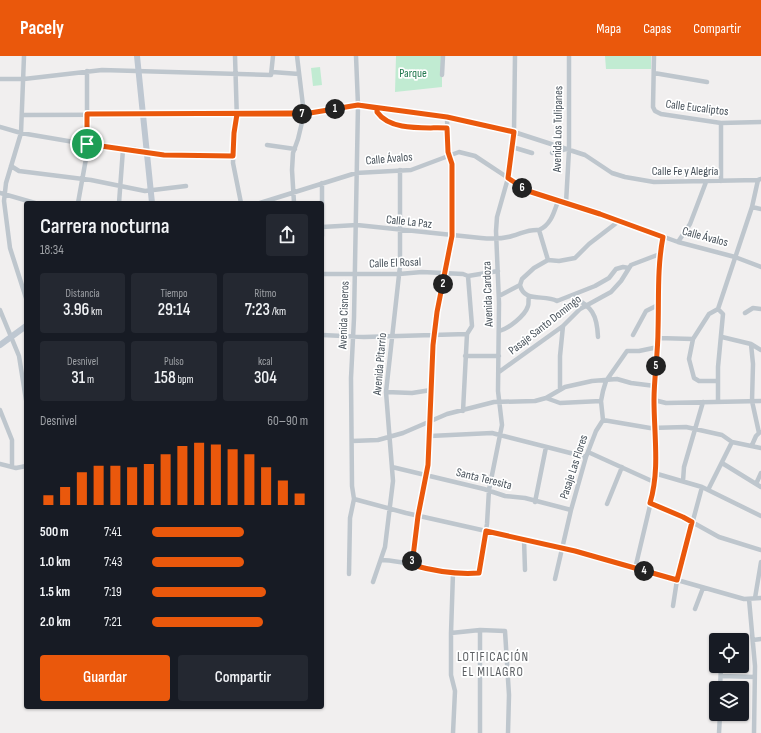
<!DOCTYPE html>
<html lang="es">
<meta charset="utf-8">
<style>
:root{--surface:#171b24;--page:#242831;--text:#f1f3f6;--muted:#9ea1a6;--accent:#ea580c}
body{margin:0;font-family:"Sofia Sans Condensed",sans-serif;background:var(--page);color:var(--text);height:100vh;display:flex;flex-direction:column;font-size:15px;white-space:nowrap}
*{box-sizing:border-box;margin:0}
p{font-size:13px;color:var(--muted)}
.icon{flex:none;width:22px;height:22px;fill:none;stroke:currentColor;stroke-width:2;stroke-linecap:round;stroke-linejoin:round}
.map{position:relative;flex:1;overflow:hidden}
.sheet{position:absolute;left:24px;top:145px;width:300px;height:508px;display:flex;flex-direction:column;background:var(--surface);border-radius:4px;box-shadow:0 1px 3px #0004}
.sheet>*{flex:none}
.fabs{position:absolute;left:709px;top:577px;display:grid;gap:8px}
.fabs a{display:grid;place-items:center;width:40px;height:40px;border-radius:4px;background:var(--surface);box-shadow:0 1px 3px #0004;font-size:20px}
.pin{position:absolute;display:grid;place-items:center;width:34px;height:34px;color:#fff;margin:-17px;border:2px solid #fff;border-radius:50%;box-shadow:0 1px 4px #0007}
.km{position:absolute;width:20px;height:20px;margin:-10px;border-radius:50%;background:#222;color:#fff;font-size:11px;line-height:20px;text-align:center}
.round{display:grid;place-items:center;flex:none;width:42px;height:42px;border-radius:4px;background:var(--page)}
.head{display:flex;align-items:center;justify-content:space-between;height:68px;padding:0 16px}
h1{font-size:22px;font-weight:600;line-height:30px}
.metrics{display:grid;grid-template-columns:repeat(3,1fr);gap:6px;height:68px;padding:4px 16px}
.metrics div{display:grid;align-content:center;border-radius:4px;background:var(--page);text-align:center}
.metrics b{font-size:17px;font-weight:600}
.metrics small{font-size:11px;font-weight:400}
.metrics p{font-size:11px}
.chart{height:112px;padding:8px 16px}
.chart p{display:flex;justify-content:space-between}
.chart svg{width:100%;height:72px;margin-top:4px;stroke:var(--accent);stroke-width:6}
.primary-button{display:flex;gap:8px;margin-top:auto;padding:8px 16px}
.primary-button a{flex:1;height:46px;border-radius:4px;background:var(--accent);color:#fff;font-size:16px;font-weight:600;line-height:46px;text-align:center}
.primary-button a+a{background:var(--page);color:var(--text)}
ul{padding:0 16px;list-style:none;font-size:13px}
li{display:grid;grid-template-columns:64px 48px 1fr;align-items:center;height:30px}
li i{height:10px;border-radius:5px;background:var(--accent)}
header{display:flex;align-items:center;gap:24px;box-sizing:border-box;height:56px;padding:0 20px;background:var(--accent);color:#fff}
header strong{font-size:19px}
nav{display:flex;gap:22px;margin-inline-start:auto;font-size:14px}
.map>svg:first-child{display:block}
</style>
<header>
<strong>Pacely</strong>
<nav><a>Mapa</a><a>Capas</a><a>Compartir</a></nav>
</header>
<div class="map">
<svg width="761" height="677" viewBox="0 0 761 677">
<rect width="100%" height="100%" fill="#f1efef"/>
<path fill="#c1ebd2" d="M396 0H442V31L395 36Z
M605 0H651V13H606Z
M320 11 322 29 313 30 311 12Z"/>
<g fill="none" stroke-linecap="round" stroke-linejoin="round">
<path stroke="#bec6cd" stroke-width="4.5" d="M24 0 21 77 6 127 4 145 10 192 26 242
M235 0 237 65 234 77 233 107 241 147
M654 0 653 51 655 55 661 58 721 67 761 66
M272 16 299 18
M654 17 707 26
M442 19 443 0
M0 23H24L102 14 271 19 273 0
M377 52V56C391 76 425 71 447 72
M22 59 304 58 358 49 447 61 514 76 585 99 612 117 625 121 654 126 758 124 761 123
M0 71 21 77 109 92 135 93 164 99 233 100
M267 89 295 93
M512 91 532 97
M552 97 566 93
M11 110 19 115 91 124 145 135 186 130
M721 125V67
M322 127V180
M0 137 35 147
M78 147 87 97V15
M119 147 123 93
M260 147 356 117 411 114 459 96 475 100 528 135 600 158 678 186 735 201 761 211
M294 147 292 114 293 97 298 83 304 58 297 0
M566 147 569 94V0
M752 151 761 153
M322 171 357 169 481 182C491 183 502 183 512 180 523 177 528 173 539 174L548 204
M539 174C551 169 554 156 558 145
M678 186 690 168 706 126
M322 218H399L422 216 463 218 468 220
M468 220 498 215
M520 229C524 247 544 238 557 245L595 230 609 222 616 213 623 211 629 212
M520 229 522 223 534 212 548 204 559 205 575 202 589 188 619 165
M499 240 520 229
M572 240C592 251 597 258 598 281
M718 253 752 151 758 124
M0 254 19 300 26 344
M745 257 753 252 761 253
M499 275C508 273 525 260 528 250 529 248 528 244 529 241
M322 279 364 281 467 278
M633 279 646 255 658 249
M722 281 751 288 761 294
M658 282 693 283 709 258 718 253
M693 283 689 303 694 322 699 325H717
M751 288 753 308 752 345 759 377
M465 300H499
M499 316 563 270 580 253 611 236 621 225 631 209 660 198
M560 334V300L563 270
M386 336 412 337 431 334
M546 342 565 331 592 325 617 323 631 327 655 330
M654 344 666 347 761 345
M718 346V311L723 258 718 253
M0 354 12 384V411
M463 355 467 278 472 270 468 220
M603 364 650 372 686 371 722 379 732 386 761 392
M430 380 492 377 586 401
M352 385 378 384 403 377 447 358 494 346 535 345 546 342 560 347 601 345
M752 389 756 380 760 376
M588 396 654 426
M722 407 761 431
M0 408 16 412 26 410
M392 411 484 433 505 440 525 442 571 454
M654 417 702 431 761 460
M683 425 684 411 703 346
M756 428 761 417
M708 434 732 386
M354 443 406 457 575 495 744 543 761 542
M535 446 546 391
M650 447 683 461 719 481 761 494
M607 448 622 411
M524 483 525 514
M381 504C415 505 445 520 479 517L487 468 489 434 502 369 498 335 499 247 496 175 497 161 508 122 514 76 515 0
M412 509 418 460 428 409 433 289 437 256 452 180V108L448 96 447 61
M635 513 653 437 657 392 654 344 658 282 660 198 663 181
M349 518 350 462 354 443 352 430 351 322 354 262 358 49 356 0
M555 523 571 454 586 401 596 375 603 364 601 345 603 335 606 325 627 295H639L658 291
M373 526 385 491 393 425 386 336 400 210V114
M755 542 761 506
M749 543 755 610 754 677
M673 550 677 524 702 431
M695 553 703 532
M451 577 480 574 505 575 509 639 508 677
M753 584 761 583
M721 620 755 621
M720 632 721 610
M453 677 455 635 451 619V577L453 517
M480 677V574
M719 677 720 658"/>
<path stroke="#bec7d1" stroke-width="6" d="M137 0 152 147
M0 289 26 270"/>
</g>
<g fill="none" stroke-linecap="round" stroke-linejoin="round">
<defs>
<path id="route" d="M87 88V58L293 57 304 58 358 49 377 52V56C391 76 426 71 447 72L448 96 452 108V180L437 256 433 289 428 409 418 460 412 509C434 515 456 519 479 517L486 475 575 495 677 524 692 466 683 461 650 447C660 414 654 379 654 344 654 321 658 298 658 275 659 243 657 212 663 181L600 158 528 135 508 122 514 76 447 61 358 49 304 58H237L234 77 233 100 164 99 87 88"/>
</defs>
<use href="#route" stroke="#fff" stroke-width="8"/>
<use href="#route" stroke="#ea580c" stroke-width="5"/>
</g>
<g text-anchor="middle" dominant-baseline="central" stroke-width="3.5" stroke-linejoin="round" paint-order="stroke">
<g font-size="12" fill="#1f764c" stroke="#fff">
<text x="413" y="17">Parque</text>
</g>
<g font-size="12" fill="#48525b" stroke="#fff">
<text transform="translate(697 52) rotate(7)">Calle Eucaliptos</text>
<text transform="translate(558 73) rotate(-89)">Avenida Los Tulipanes</text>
<text transform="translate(389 103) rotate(-5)">Calle Ávalos</text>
<text x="685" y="115">Calle Fe y Alegría</text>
<text transform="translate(409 166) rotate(6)">Calle La Paz</text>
<text transform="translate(705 181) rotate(15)">Calle Ávalos</text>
<text transform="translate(395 207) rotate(-2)">Calle El Rosal</text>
<text transform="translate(488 238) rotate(-92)">Avenida Cardoza</text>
<text transform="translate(344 259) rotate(-88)">Avenida Cisneros</text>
<text transform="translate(545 269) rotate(-38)">Pasaje Santo Domingo</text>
<text transform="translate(380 308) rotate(-85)">Avenida Pitarrio</text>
<text transform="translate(574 411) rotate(-72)">Pasaje Las Flores</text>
<text transform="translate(484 423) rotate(14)">Santa Teresita</text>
</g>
<g font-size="13" letter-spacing="1" fill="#5c5f63" stroke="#fff">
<text x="493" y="601">LOTIFICACIÓN<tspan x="493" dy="15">EL MILAGRO</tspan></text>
</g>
</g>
</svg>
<div class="fabs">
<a><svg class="icon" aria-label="locate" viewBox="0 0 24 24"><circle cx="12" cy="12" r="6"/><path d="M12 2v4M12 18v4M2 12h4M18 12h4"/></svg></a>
<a><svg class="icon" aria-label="layers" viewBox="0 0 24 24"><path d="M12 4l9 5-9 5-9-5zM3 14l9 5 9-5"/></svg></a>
</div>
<div class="pin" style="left:87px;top:88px;background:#1e9e55"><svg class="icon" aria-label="arrive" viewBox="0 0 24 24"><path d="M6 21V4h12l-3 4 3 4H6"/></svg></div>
<b class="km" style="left:335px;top:53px">1</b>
<b class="km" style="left:443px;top:228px">2</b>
<b class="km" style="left:412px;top:505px">3</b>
<b class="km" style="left:644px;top:515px">4</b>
<b class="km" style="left:656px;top:310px">5</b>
<b class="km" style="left:522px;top:132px">6</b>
<b class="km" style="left:302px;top:58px">7</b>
<section class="sheet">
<div class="head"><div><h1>Carrera nocturna</h1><p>18:34</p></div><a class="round"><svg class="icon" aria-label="share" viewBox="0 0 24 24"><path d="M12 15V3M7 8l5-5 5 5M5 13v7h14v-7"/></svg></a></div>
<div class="metrics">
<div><p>Distancia</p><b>3.96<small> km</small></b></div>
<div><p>Tiempo</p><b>29:14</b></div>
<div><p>Ritmo</p><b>7:23<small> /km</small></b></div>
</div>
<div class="metrics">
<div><p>Desnivel</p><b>31<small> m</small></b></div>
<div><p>Pulso</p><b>158<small> bpm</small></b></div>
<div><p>kcal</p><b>304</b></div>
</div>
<div class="chart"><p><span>Desnivel</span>60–90 m</p>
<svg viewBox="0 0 160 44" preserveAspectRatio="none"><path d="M5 44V38M15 44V33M25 44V24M35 44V20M45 44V20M55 44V21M65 44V19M75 44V13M85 44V8M95 44V6M105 44V7M115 44V10M125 44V13M135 44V21M145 44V29M155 44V37"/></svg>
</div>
<ul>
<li><b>500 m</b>7:41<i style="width:59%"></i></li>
<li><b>1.0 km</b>7:43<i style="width:59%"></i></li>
<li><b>1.5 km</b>7:19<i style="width:73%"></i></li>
<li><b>2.0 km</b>7:21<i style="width:71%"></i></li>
</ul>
<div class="primary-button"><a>Guardar</a><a>Compartir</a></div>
</section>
</div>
